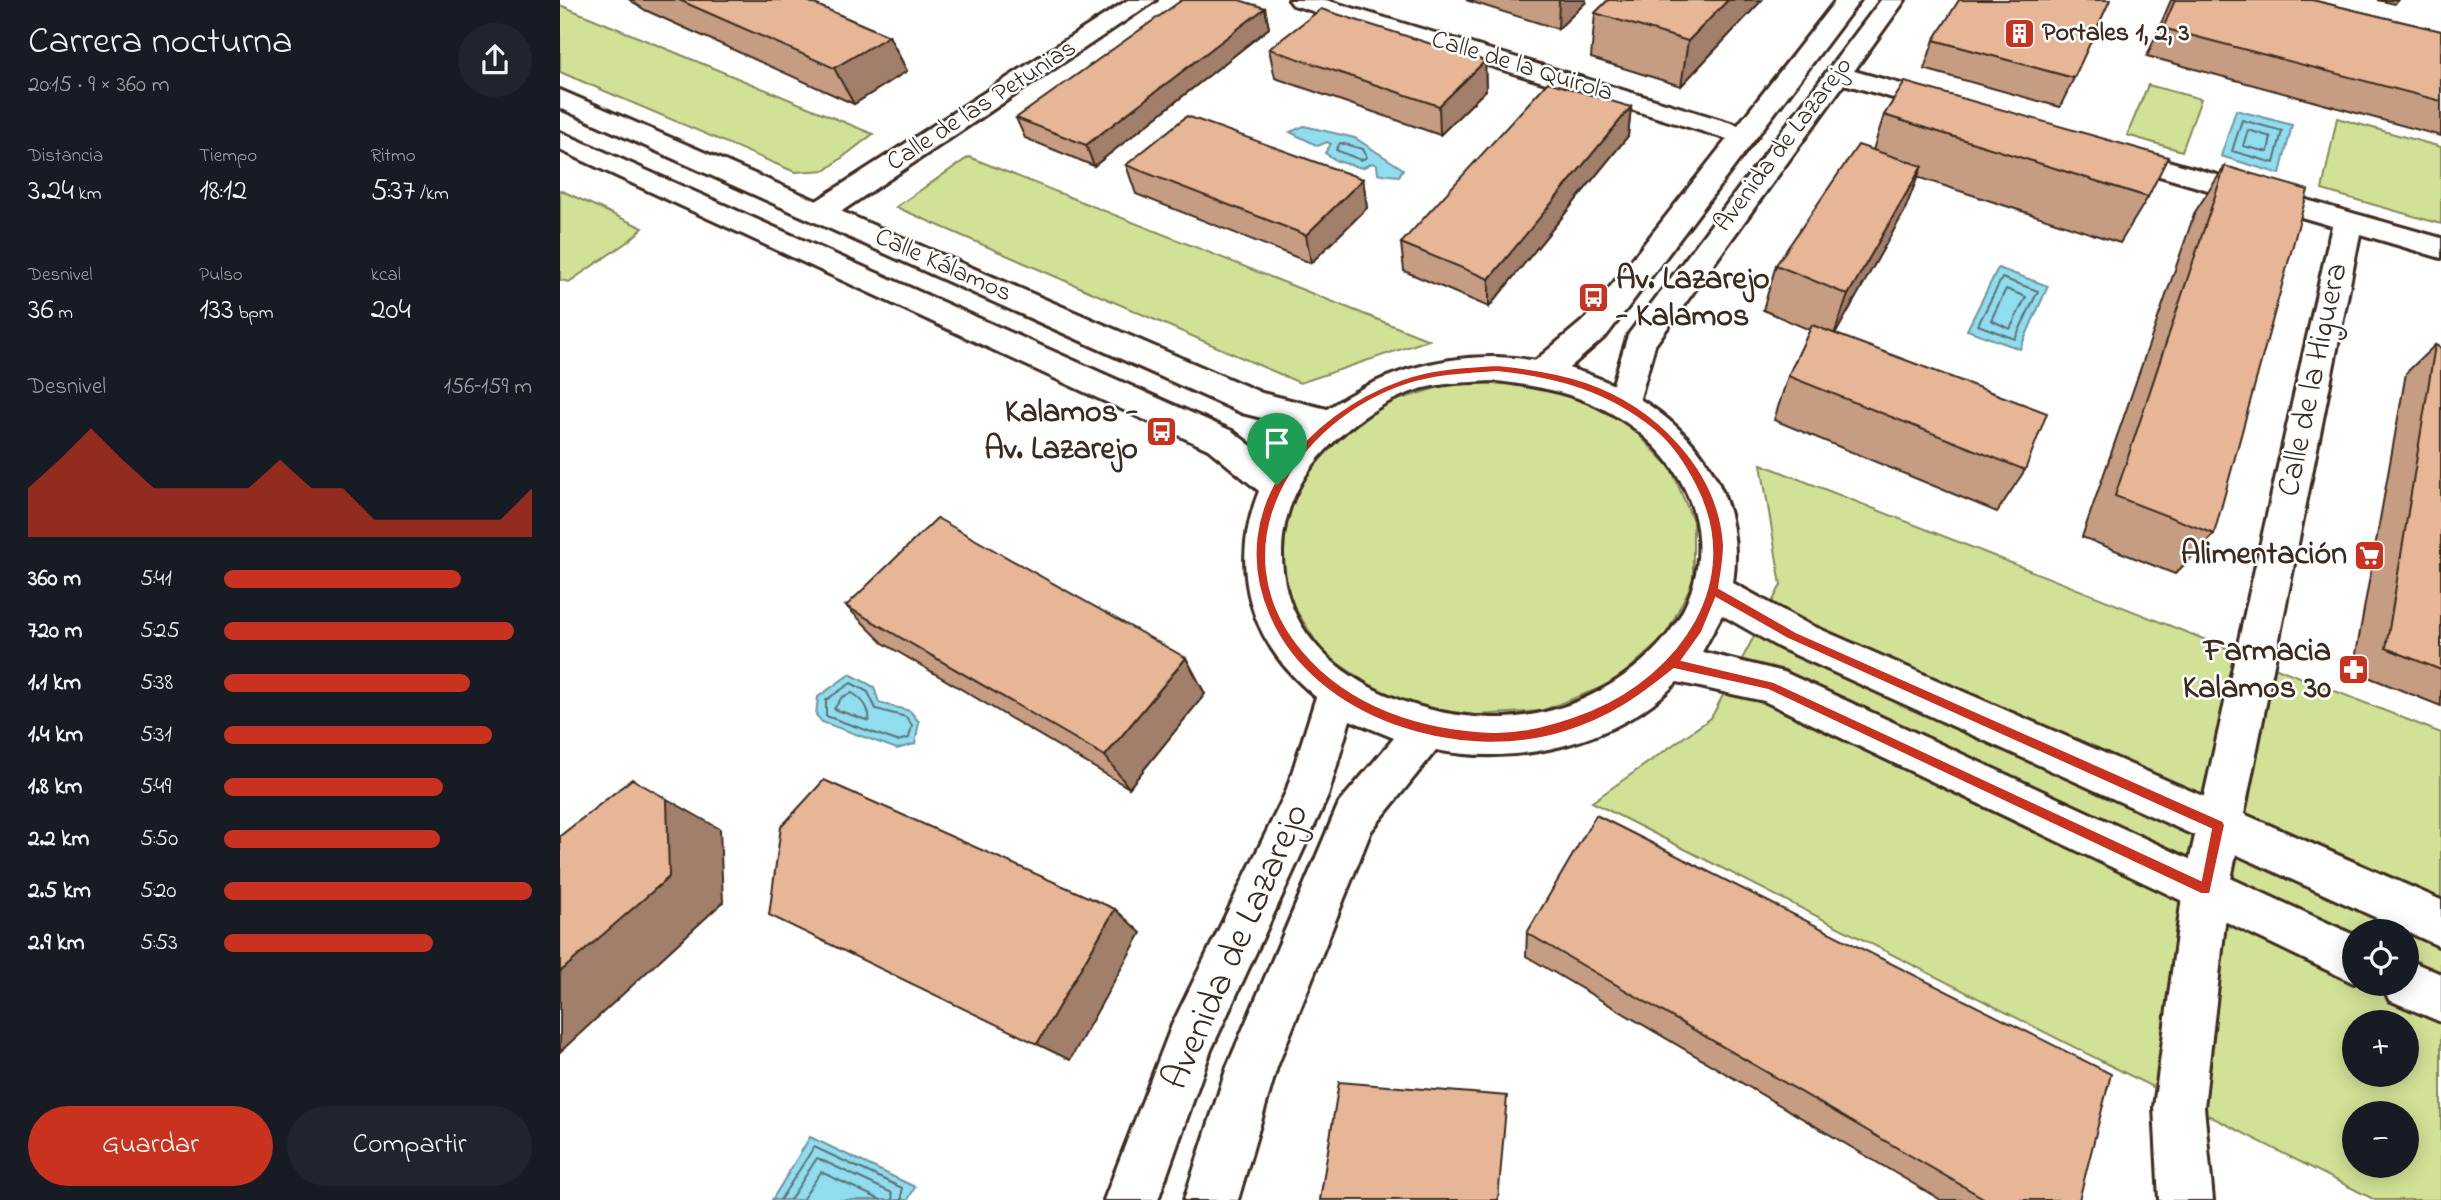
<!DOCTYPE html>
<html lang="es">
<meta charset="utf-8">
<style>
:root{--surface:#171b24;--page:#20242c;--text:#f1f3f6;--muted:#9ea1a6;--accent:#c8321e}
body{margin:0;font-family:"Indie Flower",sans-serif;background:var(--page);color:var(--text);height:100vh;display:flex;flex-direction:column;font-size:26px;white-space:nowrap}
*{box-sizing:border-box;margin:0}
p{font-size:23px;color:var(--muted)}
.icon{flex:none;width:38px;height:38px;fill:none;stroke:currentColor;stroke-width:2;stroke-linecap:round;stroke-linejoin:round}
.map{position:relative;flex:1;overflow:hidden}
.side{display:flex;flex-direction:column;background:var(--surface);width:560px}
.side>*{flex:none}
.buttons{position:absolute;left:1782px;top:919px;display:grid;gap:14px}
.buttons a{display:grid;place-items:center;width:77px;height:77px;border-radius:50%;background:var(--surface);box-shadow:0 4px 18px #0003;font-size:35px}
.pin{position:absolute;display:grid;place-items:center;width:60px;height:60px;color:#fff;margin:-72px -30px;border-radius:50% 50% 50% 0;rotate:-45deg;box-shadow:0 0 7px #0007}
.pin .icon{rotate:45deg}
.round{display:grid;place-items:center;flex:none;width:74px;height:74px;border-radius:37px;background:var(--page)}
.headline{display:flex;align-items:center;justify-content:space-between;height:119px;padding:0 28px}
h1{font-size:38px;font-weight:600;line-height:52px}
.metrics{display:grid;grid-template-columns:repeat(3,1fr);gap:10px;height:119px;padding:7px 28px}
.metrics div{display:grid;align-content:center}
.metrics b{font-size:30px;font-weight:600}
.metrics small{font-size:19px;font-weight:400}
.metrics p{font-size:19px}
.chart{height:196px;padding:14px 28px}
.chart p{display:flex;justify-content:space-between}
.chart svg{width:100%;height:126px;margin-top:7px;fill:var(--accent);opacity:.7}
.cta{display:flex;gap:14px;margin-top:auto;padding:14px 28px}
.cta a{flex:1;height:80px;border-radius:42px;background:var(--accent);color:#fff;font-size:28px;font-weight:600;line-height:80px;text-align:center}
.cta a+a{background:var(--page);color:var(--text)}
ul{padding:0 28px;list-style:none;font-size:23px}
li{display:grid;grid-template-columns:112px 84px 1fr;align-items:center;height:52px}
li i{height:18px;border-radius:9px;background:var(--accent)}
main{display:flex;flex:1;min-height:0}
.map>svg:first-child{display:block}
</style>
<main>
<section class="side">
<div class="headline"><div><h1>Carrera nocturna</h1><p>20:15 · 9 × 360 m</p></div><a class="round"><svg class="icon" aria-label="share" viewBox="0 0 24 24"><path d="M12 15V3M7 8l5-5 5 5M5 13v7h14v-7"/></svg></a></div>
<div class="metrics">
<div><p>Distancia</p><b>3.24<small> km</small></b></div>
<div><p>Tiempo</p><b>18:12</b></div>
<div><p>Ritmo</p><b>5:37<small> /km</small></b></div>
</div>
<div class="metrics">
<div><p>Desnivel</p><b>36<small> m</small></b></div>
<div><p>Pulso</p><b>133<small> bpm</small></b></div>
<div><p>kcal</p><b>204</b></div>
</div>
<div class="chart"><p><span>Desnivel</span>156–159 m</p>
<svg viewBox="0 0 160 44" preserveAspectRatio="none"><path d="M0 44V27L10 17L20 6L30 17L40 27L50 27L60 27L70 27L80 17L90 27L100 27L110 38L120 38L130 38L140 38L150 38L160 27V44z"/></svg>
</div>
<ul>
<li><b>360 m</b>5:41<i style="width:77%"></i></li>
<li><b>720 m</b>5:25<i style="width:94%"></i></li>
<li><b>1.1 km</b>5:38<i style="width:80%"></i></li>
<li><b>1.4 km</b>5:31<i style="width:87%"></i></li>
<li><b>1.8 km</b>5:49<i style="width:71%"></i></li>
<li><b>2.2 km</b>5:50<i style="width:70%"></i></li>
<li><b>2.5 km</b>5:20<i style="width:100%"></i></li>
<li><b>2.9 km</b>5:53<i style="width:68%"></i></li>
</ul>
<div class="cta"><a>Guardar</a><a>Compartir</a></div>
</section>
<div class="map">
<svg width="1881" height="1200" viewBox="0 0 1881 1200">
<rect width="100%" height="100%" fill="#fff"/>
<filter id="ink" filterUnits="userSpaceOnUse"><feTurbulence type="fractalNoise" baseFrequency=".0143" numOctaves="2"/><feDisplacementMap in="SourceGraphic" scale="14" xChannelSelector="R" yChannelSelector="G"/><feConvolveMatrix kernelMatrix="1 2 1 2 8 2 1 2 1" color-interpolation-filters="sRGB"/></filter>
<g filter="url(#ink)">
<path fill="#d1e296" stroke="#86865a" stroke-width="2" fill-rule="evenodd" d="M0 5 313 134 266 170 235 172 0 72Z
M1588 85 1641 99 1622 151 1567 135Z
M1777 118 1881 147V224L1762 190Z
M409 157 869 340 740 383 336 207Z
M0 190 83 228 70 240 9 282 0 280Z
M951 383 1014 396 1069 425 1111 468 1133 521V581L1105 637 1053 683 981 711 900 716 825 695 764 654 729 599 720 540 736 485 773 438 825 404 886 385Z
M1201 464 1881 733V1200H1815L1032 802 1151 718 1221 585ZM1794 931H1846V984H1794ZM1794 1022H1846V1074H1794ZM1794 1113H1846V1166H1794Z"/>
<path fill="#90ddf0" stroke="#6e959c" stroke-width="2" d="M1676 110 1732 125 1720 174 1661 156Z
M744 126 795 138 843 169 839 176 818 174 817 165 812 163 802 168 777 161 765 153 771 144 767 142 758 146 730 132Z
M1438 268 1488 286 1460 349 1407 330Z
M290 674 314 687 319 703 350 711 359 722 355 744 337 749 262 722 256 715 258 697Z
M250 1137 355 1187 348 1200H212Z"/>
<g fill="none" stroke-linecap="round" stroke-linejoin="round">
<path stroke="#5d7272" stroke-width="2" d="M1682 120 1722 131 1714 163 1672 151Z
M1688 130 1711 137 1708 152 1683 146Z
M780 143 803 149 807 157 801 160 776 150Z
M1442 278 1478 291 1455 339 1418 325Z
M1446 289 1466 297 1450 329 1431 320Z
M291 683 308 692 316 709 346 717 352 725 349 738 337 741 266 716V700Z
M292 693C301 698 311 709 309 721L274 709 282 697Z
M220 1200 254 1147 342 1188V1200
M230 1200 257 1158 332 1193 333 1200
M242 1200 261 1172 321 1200"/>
<defs>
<path id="street" d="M568 0H596L270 219 260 221 250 219 245 212 250 205Z
M729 0H766L1178 125 1276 0H1300L1047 335 994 381 982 385 970 381 966 373 970 365 1025 319 1167 139 733 5Z
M1321 0H1345L1294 71 1398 100 1402 106 1398 112 1389 114 1284 84 1095 345 1076 412 1064 415 1052 412 1047 403 1068 335Z
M1551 145 1881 238V258L1800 234 1669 889 1644 1107 1653 1200H1599L1594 1107 1623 889 1772 226 1541 159 1537 153 1541 147Z"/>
<path id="secondary" d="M0 90 702 393 767 409C817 375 875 356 936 357 1060 360 1193 446 1173 583L1246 623 1881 900V947L1218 647 1162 615 1142 652 1224 672 1794 935V983L1204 701 1117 682C1057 744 958 766 876 750L811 831 717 1067 678 1200H624L667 1067 779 803 834 738 790 720 768 796 651 1050 598 1200H544L612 1025 726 792 756 697C690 644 668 569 699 491L648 449 0 150V132L672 431 715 464 744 429 682 413 0 108ZM937 381C977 386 1016 393 1051 413 1161 476 1169 602 1065 675 1026 703 979 719 931 718 835 715 720 662 722 551 723 512 739 478 766 450 791 423 824 400 860 389 885 382 912 382 937 381Z
M1846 959 1881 974V1022L1829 1000 1822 984H1846Z"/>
</defs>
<use href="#street" stroke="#3b2a1e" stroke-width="6"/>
<use href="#secondary" stroke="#3b2a1e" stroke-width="6"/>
<use href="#street" fill="#fff" fill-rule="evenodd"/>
<use href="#secondary" fill="#fff" fill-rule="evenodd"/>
</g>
<path fill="#c69d82" stroke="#3b2a1e" stroke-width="2" d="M70 0H245L329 36 347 71 294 104 85 10Z
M906 0H1026V2L998 29Z
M1048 0H1202L1121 86 1031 58 1035 13Z
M1611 0H1752L1881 31V136L1587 56Z
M1817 0H1838L1835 4Z
M705 8 709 28 534 166 465 138 456 118Z
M1374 40 1514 78 1500 107 1364 69Z
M709 49 925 61 926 90 880 135 715 78Z
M1071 107 1068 136 929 307 844 271 841 243Z
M1324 115 1588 197 1560 243 1357 177 1344 212 1275 334 1465 470 1437 512 1214 420 1228 376 1250 330 1203 310 1216 265 1313 150Z
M566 165 803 179 807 208 751 263 576 194Z
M1665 166 1654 534 1615 574 1522 537 1635 212Z
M1875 345 1881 348V706L1793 671 1846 373Z
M286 606 626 658 645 694 569 788 323 643Z
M967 933 1519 1200H1381L966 956Z"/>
<path fill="#a17f6a" stroke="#3b2a1e" stroke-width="2" d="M999 0H1026V2L998 29Z
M1168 0H1202L1121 86 1128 41Z
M705 8 709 28 534 166 526 145Z
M329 36 347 71 294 104 274 68Z
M925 61 926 90 880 135 879 106Z
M1071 107 1068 136 929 307V279Z
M1362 166 1344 212 1272 340 1288 295Z
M803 179 807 208 751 263 746 235Z
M626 658 645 694 569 788 545 756Z
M107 799 160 829 163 902 0 1052V972Z
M555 909 581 933 510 1060 477 1044Z"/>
<path fill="#e6b697" stroke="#3b2a1e" stroke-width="2" d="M119 0H245L329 36 274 68Z
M622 0H679L705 8 526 145 456 118Z
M1048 0H1168L1128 41 1035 13Z
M1399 0H1550L1514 78 1374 40Z
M1615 0H1752L1881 31V101L1603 28Z
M761 9 925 61 879 106 709 49Z
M988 82 1071 107 929 279 841 243Z
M1345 82 1608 157 1588 197 1324 115Z
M627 116 803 179 746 235 566 165Z
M1298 145 1362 166 1288 295 1216 265Z
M1665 166 1748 190 1654 534 1555 496Z
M1252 325 1487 413 1465 470 1228 376Z
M1875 345 1881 348V670L1826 648Z
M377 518 626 658 545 756 286 606Z
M72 779 107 799 109 877 0 972V836Z
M264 780 555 909 477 1044 209 915 221 827Z
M1036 815 1551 1074 1519 1200H1427L967 933Z
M779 1082 947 1096 938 1200H760Z"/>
</g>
<path fill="#c8321e" stroke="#fff" stroke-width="2" fill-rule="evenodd" d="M937 365C968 368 997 372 1026 382 1096 406 1159 469 1164 545 1164 559 1161 575 1159 588L1236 632 1663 821 1665 825 1650 894H1641L1208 690 1114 669C1078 698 1050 718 1005 732 901 765 754 721 709 616 662 508 746 413 843 379 873 368 905 367 937 365ZM937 372C996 378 1048 392 1095 431 1113 446 1126 467 1136 487 1184 582 1119 673 1031 710 1001 722 965 733 932 732 862 729 791 707 744 652 655 549 736 420 849 384 877 375 907 374 937 372ZM1156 598 1228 639 1651 829 1641 880 1214 682 1122 660 1142 632Z"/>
<defs>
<symbol id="building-square" viewBox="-11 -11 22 22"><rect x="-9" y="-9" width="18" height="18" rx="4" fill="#c8321e" stroke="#fff"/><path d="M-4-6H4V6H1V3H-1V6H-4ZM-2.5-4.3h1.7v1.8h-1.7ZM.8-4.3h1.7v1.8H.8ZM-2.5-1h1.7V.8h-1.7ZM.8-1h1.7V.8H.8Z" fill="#fff"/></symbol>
<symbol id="bus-square" viewBox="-11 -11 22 22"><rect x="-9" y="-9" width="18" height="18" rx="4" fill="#c8321e" stroke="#fff"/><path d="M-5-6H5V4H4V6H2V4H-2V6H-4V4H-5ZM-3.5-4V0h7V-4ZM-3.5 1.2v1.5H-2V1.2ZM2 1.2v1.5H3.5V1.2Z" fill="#fff"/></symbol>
<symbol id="supermarket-square" viewBox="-11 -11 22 22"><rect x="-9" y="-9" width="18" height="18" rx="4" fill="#c8321e" stroke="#fff"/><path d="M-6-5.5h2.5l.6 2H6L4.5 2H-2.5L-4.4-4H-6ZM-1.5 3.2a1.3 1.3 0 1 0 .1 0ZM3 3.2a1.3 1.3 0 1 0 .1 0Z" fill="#fff"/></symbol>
<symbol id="pharmacy-square" viewBox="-11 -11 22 22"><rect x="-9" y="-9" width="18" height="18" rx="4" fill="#c8321e" stroke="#fff"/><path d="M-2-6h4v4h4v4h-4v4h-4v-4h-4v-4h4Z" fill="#fff"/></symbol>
</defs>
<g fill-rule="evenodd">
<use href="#building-square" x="1442" y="16" width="35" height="35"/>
<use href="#bus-square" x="1016" y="280" width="35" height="35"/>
<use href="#bus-square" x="584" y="414" width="35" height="35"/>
<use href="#supermarket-square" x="1792" y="538" width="35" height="35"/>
<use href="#pharmacy-square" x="1776" y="652" width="35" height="35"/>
</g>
<g text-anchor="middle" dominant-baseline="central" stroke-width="5" stroke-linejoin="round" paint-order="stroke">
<g font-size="26" font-weight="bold" fill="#3b2a1e" stroke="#fff" text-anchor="start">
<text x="1482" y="34">Portales 1, 2, 3</text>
</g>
<g font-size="26" fill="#3b2a1e" stroke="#fff">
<text transform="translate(962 67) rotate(17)">Calle de la Quirola</text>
<text transform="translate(422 106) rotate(-33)">Calle de las Petunias</text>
<text transform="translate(1224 145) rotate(-53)">Avenida de Lazarejo</text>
<text transform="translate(383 266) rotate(24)">Calle Kálamos</text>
</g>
<g font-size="32" font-weight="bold" fill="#3b2a1e" stroke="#fff" text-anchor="end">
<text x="1056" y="280" text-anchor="start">Av. Lazarejo<tspan x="1056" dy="37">- Kalamos</tspan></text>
<text x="578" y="413">Kalamos -<tspan x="578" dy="37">Av. Lazarejo</tspan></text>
<text x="1787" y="555">Alimentación</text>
<text x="1771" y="652">Farmacia<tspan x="1771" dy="37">Kalamos 30</tspan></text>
</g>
<g font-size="32" fill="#3b2a1e" stroke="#fff">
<text transform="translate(1754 380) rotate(-78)">Calle de la Higuera</text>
</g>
<g font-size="38" fill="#3b2a1e" stroke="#fff">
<text transform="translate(677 947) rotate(-66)">Avenida de Lazarejo</text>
</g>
</g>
</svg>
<div class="buttons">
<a><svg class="icon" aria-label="locate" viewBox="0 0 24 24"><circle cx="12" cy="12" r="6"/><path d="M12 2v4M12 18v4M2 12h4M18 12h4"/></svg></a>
<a>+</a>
<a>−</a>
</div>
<div class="pin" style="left:717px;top:485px;background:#1e9e55"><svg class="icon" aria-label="arrive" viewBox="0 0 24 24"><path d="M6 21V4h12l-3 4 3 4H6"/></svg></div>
</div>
</main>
